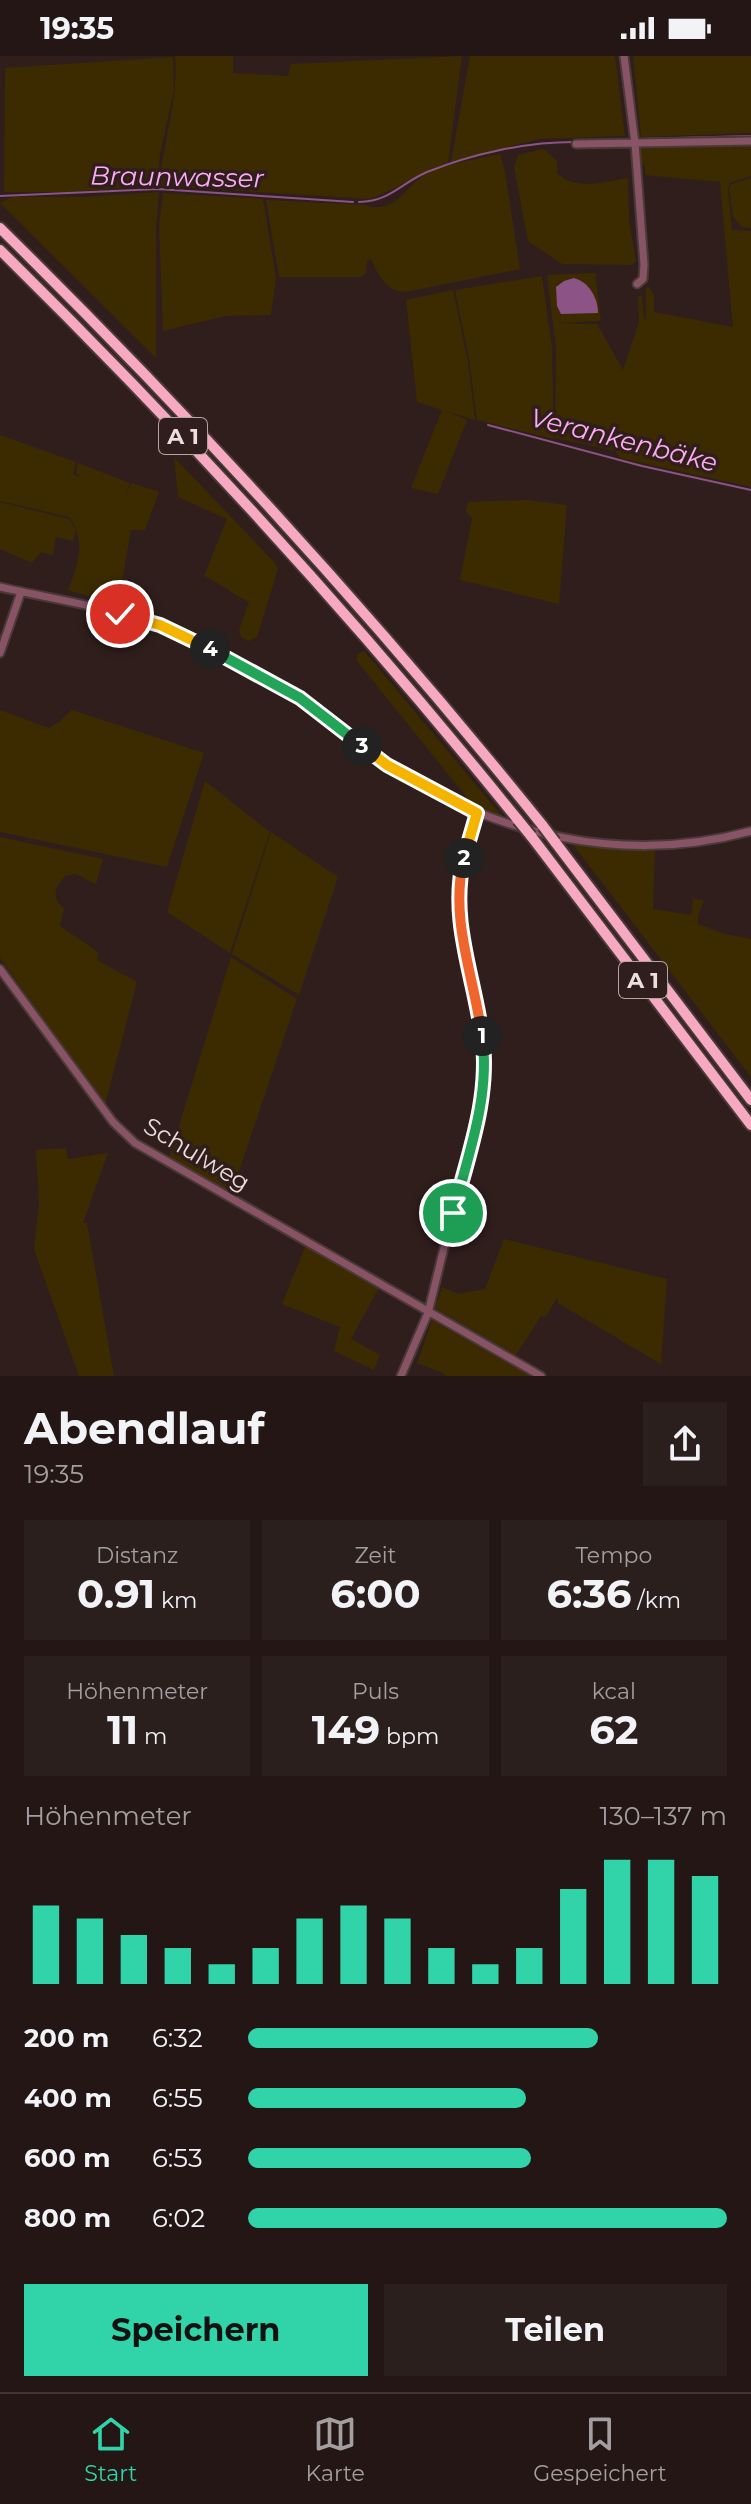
<!DOCTYPE html>
<html lang="de">
<meta charset="utf-8">
<style>
:root{--surface:#231615;--page:#2b1f1e;--text:#f1f3f6;--muted:#a39fa0;--line:#403534;--accent:#31d4a9}
body{margin:0;font-family:Montserrat,sans-serif;background:var(--page);color:var(--text);height:100vh;display:flex;flex-direction:column;font-size:30px;white-space:nowrap}
*{box-sizing:border-box;margin:0}
p{font-size:26px;color:var(--muted)}
.icon{flex:none;width:44px;height:44px;fill:none;stroke:currentColor;stroke-width:2;stroke-linecap:round;stroke-linejoin:round}
.map{position:relative;height:1320px;overflow:hidden}
.panel{display:flex;flex-direction:column;background:var(--surface);flex:1}
.panel>*{flex:none}
.pin{position:absolute;display:grid;place-items:center;width:68px;height:68px;color:#fff;margin:-34px;border:4px solid #fff;border-radius:50%;box-shadow:0 2px 8px #0007}
.km{position:absolute;width:40px;height:40px;margin:-20px;border-radius:50%;background:#222;color:#fff;font-size:22px;line-height:40px;text-align:center}
.round{display:grid;place-items:center;flex:none;width:84px;height:84px;border-radius:0px;background:var(--page)}
.overview{display:flex;align-items:center;justify-content:space-between;height:136px;padding:0 24px}
h1{font-size:44px;font-weight:700;line-height:60px}
.metrics{display:grid;grid-template-columns:repeat(3,1fr);gap:12px;height:136px;padding:8px 24px}
.metrics div{display:grid;align-content:center;border-radius:0px;background:var(--page);text-align:center}
.metrics b{font-size:40px;font-weight:700}
.metrics small{font-size:22px;font-weight:400}
.metrics p{font-size:22px}
.chart{height:224px;padding:16px 24px}
.chart p{display:flex;justify-content:space-between}
.chart svg{width:100%;height:144px;margin-top:8px;stroke:var(--accent);stroke-width:6}
.action{display:flex;gap:16px;margin-top:auto;padding:16px 24px}
.action a{flex:1;height:92px;border-radius:0px;background:var(--accent);color:#111;font-size:32px;font-weight:700;line-height:92px;text-align:center}
.action a+a{background:var(--page);color:var(--text)}
ul{padding:0 24px;list-style:none;font-size:26px}
li{display:grid;grid-template-columns:128px 96px 1fr;align-items:center;height:60px}
li i{height:20px;border-radius:10px;background:var(--accent)}
.status{display:flex;justify-content:space-between;align-items:center;height:56px;padding:0 40px;background:var(--surface);direction:ltr}
.status svg{height:22px;fill:currentColor}
.dock{display:flex;justify-content:space-around;align-items:center;height:112px;border-top:2px solid var(--line);background:var(--surface);font-size:22px;color:var(--muted)}
.dock a{display:grid;justify-items:center;gap:4px}
.dock .on{color:var(--accent)}
.map>svg:first-child{display:block}
</style>
<div class="status"><b>19:35</b><svg viewBox="0 0 49 12"><path d="M0 12V9h3v3zM5 12V6h3v6zM10 12V3h3v9zM15 12V0h3v12zM26 1h20v11H26zM47 4h2v5h-2z"/></svg></div>
<div class="map">
<svg width="751" height="1320" viewBox="0 0 751 1320">
<rect width="100%" height="100%" fill="#2f1e1c"/>
<path fill="#3c2b01" d="M175 0H233V17L288 20 291 8 462 0 448 107C420 116 397 133 370 143L159 130C163 86 179 44 175 0Z
M470 0H615L625 80 539 83 451 106Z
M633 0H751V77L641 81Z
M173 1 174 34 160 98 157 129 68 136H4L5 12Z
M751 86V93H739L751 94V120L730 127 728 133 732 174 751 175V431L620 402 615 395 555 382 556 293 547 219 595 217 601 265 557 267 597 268 623 314 639 266 638 240H642L644 263 646 264V232L648 230 654 239V256L733 271 720 126 645 119V109L639 110 638 88Z
M544 93 557 105V117C574 135 605 126 628 122L629 165 636 205 632 209 562 208 528 185 514 111 518 99Z
M500 98 505 116 520 213 405 236C386 235 378 219 371 203L367 205 366 217 361 221H279L266 144 365 149C393 159 404 134 422 120 440 108 479 103 500 98Z
M751 122V172L742 171 733 161 729 132 732 128Z
M159 136 156 171V302L0 147 12 141H81Z
M163 137 263 143 276 222 271 259 225 260 163 275 159 170Z
M542 220 552 292 554 383 477 364 469 303 455 234Z
M453 234 468 306 475 364 446 355 467 364 438 438 411 432 442 354 417 346 406 244Z
M0 379 76 406 73 418 81 421 76 417 78 407 130 427 126 437 132 427 159 436 145 474H131L118 549 68 534C78 508 87 485 69 461L0 445Z
M174 401 275 507 278 513 257 581 249 585 242 582 239 574 249 546C233 539 221 527 204 520L227 463 178 441Z
M527 444 567 449 559 548 460 524 472 462 466 456 468 446Z
M0 446 69 463 76 474 73 485 56 481 53 499 41 496 32 507 0 493Z
M364 595 502 760 487 756 468 743 357 605V598Z
M0 654 49 672 59 666 72 654 204 697 167 811 0 776Z
M205 725 270 776 230 897 167 856Z
M271 776 338 821 299 939 232 898Z
M0 781 103 803 96 828 76 818 65 820C56 830 50 842 64 852L60 870 98 896 97 904 137 926 105 1049 0 902Z
M571 786 655 795 653 853 691 859 693 843 704 844 698 860V868L725 878 751 883V1021Z
M231 901 297 943 232 1136 169 1102Z
M66 1092 68 1103 108 1097 83 1167H87L114 1320H79L34 1193 39 1148 36 1094Z
M504 1183 667 1223 661 1308 558 1247V1241L545 1261 541 1260 516 1299 435 1252 442 1231 458 1238 485 1233Z
M306 1189 380 1230 351 1283 380 1299 374 1314 334 1295 340 1271 282 1248Z
M432 1264 530 1320H445L443 1317 417 1307Z"/>
<path fill="#8b5386" d="M574 222C589 226 598 242 598 257L561 258 557 250 556 231 564 225Z"/>
<g fill="none" stroke-linecap="round" stroke-linejoin="round">
<path stroke="#8b5386" stroke-width="2" d="M639 83 751 80
M0 140 158 133 353 146
M359 146C391 145 401 127 427 116 472 98 525 86 574 86
M488 369 642 410 751 434"/>
<defs>
<path id="minor" d="M624 0 635 87 751 85
M576 88 635 87 644 209 643 223 637 228
M0 531C65 546 133 554 193 584 229 601 267 619 300 642 329 663 355 689 386 709 496 779 623 810 751 775
M0 597 21 536
M0 913 113 1066 135 1087 541 1320
M401 1320 428 1257 481 1041 483 987 479 960 463 898 458 847 461 812 477 757"/>
<path id="highway" d="M0 172C192 361 374 560 543 770
M0 194C183 374 357 564 518 764
M531 780 751 1069
M555 786 751 1044"/>
</defs>
<use href="#minor" stroke="#493937" stroke-width="11"/>
<use href="#highway" stroke="#493937" stroke-width="14"/>
<use href="#minor" stroke="#885465" stroke-width="7"/>
<use href="#highway" stroke="#f7a9c2" stroke-width="10"/>
<defs>
<path id="highway-bridge" d="M518 764 531 780
M543 770 555 786"/>
</defs>
<use href="#highway-bridge" stroke="#493937" stroke-width="14" stroke-linecap="butt"/>
<use href="#highway-bridge" stroke="#f7a9c2" stroke-width="10"/>
</g>
<g fill="none" stroke-linecap="round" stroke-linejoin="round">
<defs>
<path id="split-1" d="M453 1157C468 1100 491 1039 482 980"/>
<path id="split-2" d="M464 802C449 864 474 919 482 980"/>
<path id="split-3" d="M362 690 387 709 477 757 464 802"/>
<path id="split-4" d="M210 593 300 642 362 690"/>
<path id="split-5" d="M120 558 160 569 210 593"/>
</defs>
<use href="#split-1" stroke="#fff" stroke-width="16"/>
<use href="#split-2" stroke="#fff" stroke-width="16"/>
<use href="#split-3" stroke="#fff" stroke-width="16"/>
<use href="#split-4" stroke="#fff" stroke-width="16"/>
<use href="#split-5" stroke="#fff" stroke-width="16"/>
<use href="#split-1" stroke="#22a559" stroke-width="10"/>
<use href="#split-2" stroke="#f0652b" stroke-width="10"/>
<use href="#split-3" stroke="#f5b400" stroke-width="10"/>
<use href="#split-4" stroke="#22a559" stroke-width="10"/>
<use href="#split-5" stroke="#f5b400" stroke-width="10"/>
</g>
<g text-anchor="middle" dominant-baseline="central" stroke-width="7" stroke-linejoin="round" paint-order="stroke">
<g fill="#2f1e1c" stroke="#b3a5a3" stroke-width="2">
<rect x="159" y="362" width="48" height="36" rx="6"/>
<rect x="619" y="906" width="48" height="36" rx="6"/>
</g>
<g font-size="22" font-weight="bold" fill="#ebdfdd">
<text x="183" y="380">A 1</text>
<text x="643" y="924">A 1</text>
</g>
<g font-size="24" fill="#ebdfdd" stroke="#2f1e1c">
<text transform="translate(197 1098) rotate(31)">Schulweg</text>
</g>
<g font-size="26" font-style="italic" fill="#fcabf4" stroke="#2f1e1c">
<text transform="translate(177 121) rotate(1)">Braunwasser</text>
<text transform="translate(624 384) rotate(14)">Verankenbäke</text>
</g>
</g>
</svg>
<div class="pin" style="left:453px;top:1157px;background:#1e9e55"><svg class="icon" aria-label="arrive" viewBox="0 0 24 24"><path d="M6 21V4h12l-3 4 3 4H6"/></svg></div>
<div class="pin" style="left:120px;top:558px;background:#d93025"><svg class="icon" aria-label="check" viewBox="0 0 24 24"><path d="M5 12l5 5 9-10"/></svg></div>
<b class="km" style="left:482px;top:980px">1</b>
<b class="km" style="left:464px;top:802px">2</b>
<b class="km" style="left:362px;top:690px">3</b>
<b class="km" style="left:210px;top:593px">4</b>
</div>
<section class="panel">
<div class="overview"><div><h1>Abendlauf</h1><p>19:35</p></div><a class="round"><svg class="icon" aria-label="share" viewBox="0 0 24 24"><path d="M12 15V3M7 8l5-5 5 5M5 13v7h14v-7"/></svg></a></div>
<div class="metrics">
<div><p>Distanz</p><b>0.91<small> km</small></b></div>
<div><p>Zeit</p><b>6:00</b></div>
<div><p>Tempo</p><b>6:36<small> /km</small></b></div>
</div>
<div class="metrics">
<div><p>Höhenmeter</p><b>11<small> m</small></b></div>
<div><p>Puls</p><b>149<small> bpm</small></b></div>
<div><p>kcal</p><b>62</b></div>
</div>
<div class="chart"><p><span>Höhenmeter</span>130–137 m</p>
<svg viewBox="0 0 160 44" preserveAspectRatio="none"><path d="M5 44V20M15 44V24M25 44V29M35 44V33M45 44V38M55 44V33M65 44V24M75 44V20M85 44V24M95 44V33M105 44V38M115 44V33M125 44V15M135 44V6M145 44V6M155 44V11"/></svg>
</div>
<ul>
<li><b>200 m</b>6:32<i style="width:73%"></i></li>
<li><b>400 m</b>6:55<i style="width:58%"></i></li>
<li><b>600 m</b>6:53<i style="width:59%"></i></li>
<li><b>800 m</b>6:02<i style="width:100%"></i></li>
</ul>
<div class="action"><a>Speichern</a><a>Teilen</a></div>
</section>
<nav class="dock">
<a class="on"><svg class="icon" aria-label="home" viewBox="0 0 24 24"><path d="M3 11l9-7 9 7M6 9v11h12V9"/></svg>Start</a>
<a><svg class="icon" aria-label="map" viewBox="0 0 24 24"><path d="M3 6l6-2 6 2 6-2v14l-6 2-6-2-6 2zM9 4v14M15 6v14"/></svg>Karte</a>
<a><svg class="icon" aria-label="saved" viewBox="0 0 24 24"><path d="M7 4h10v16l-5-4-5 4z"/></svg>Gespeichert</a>
</nav>
